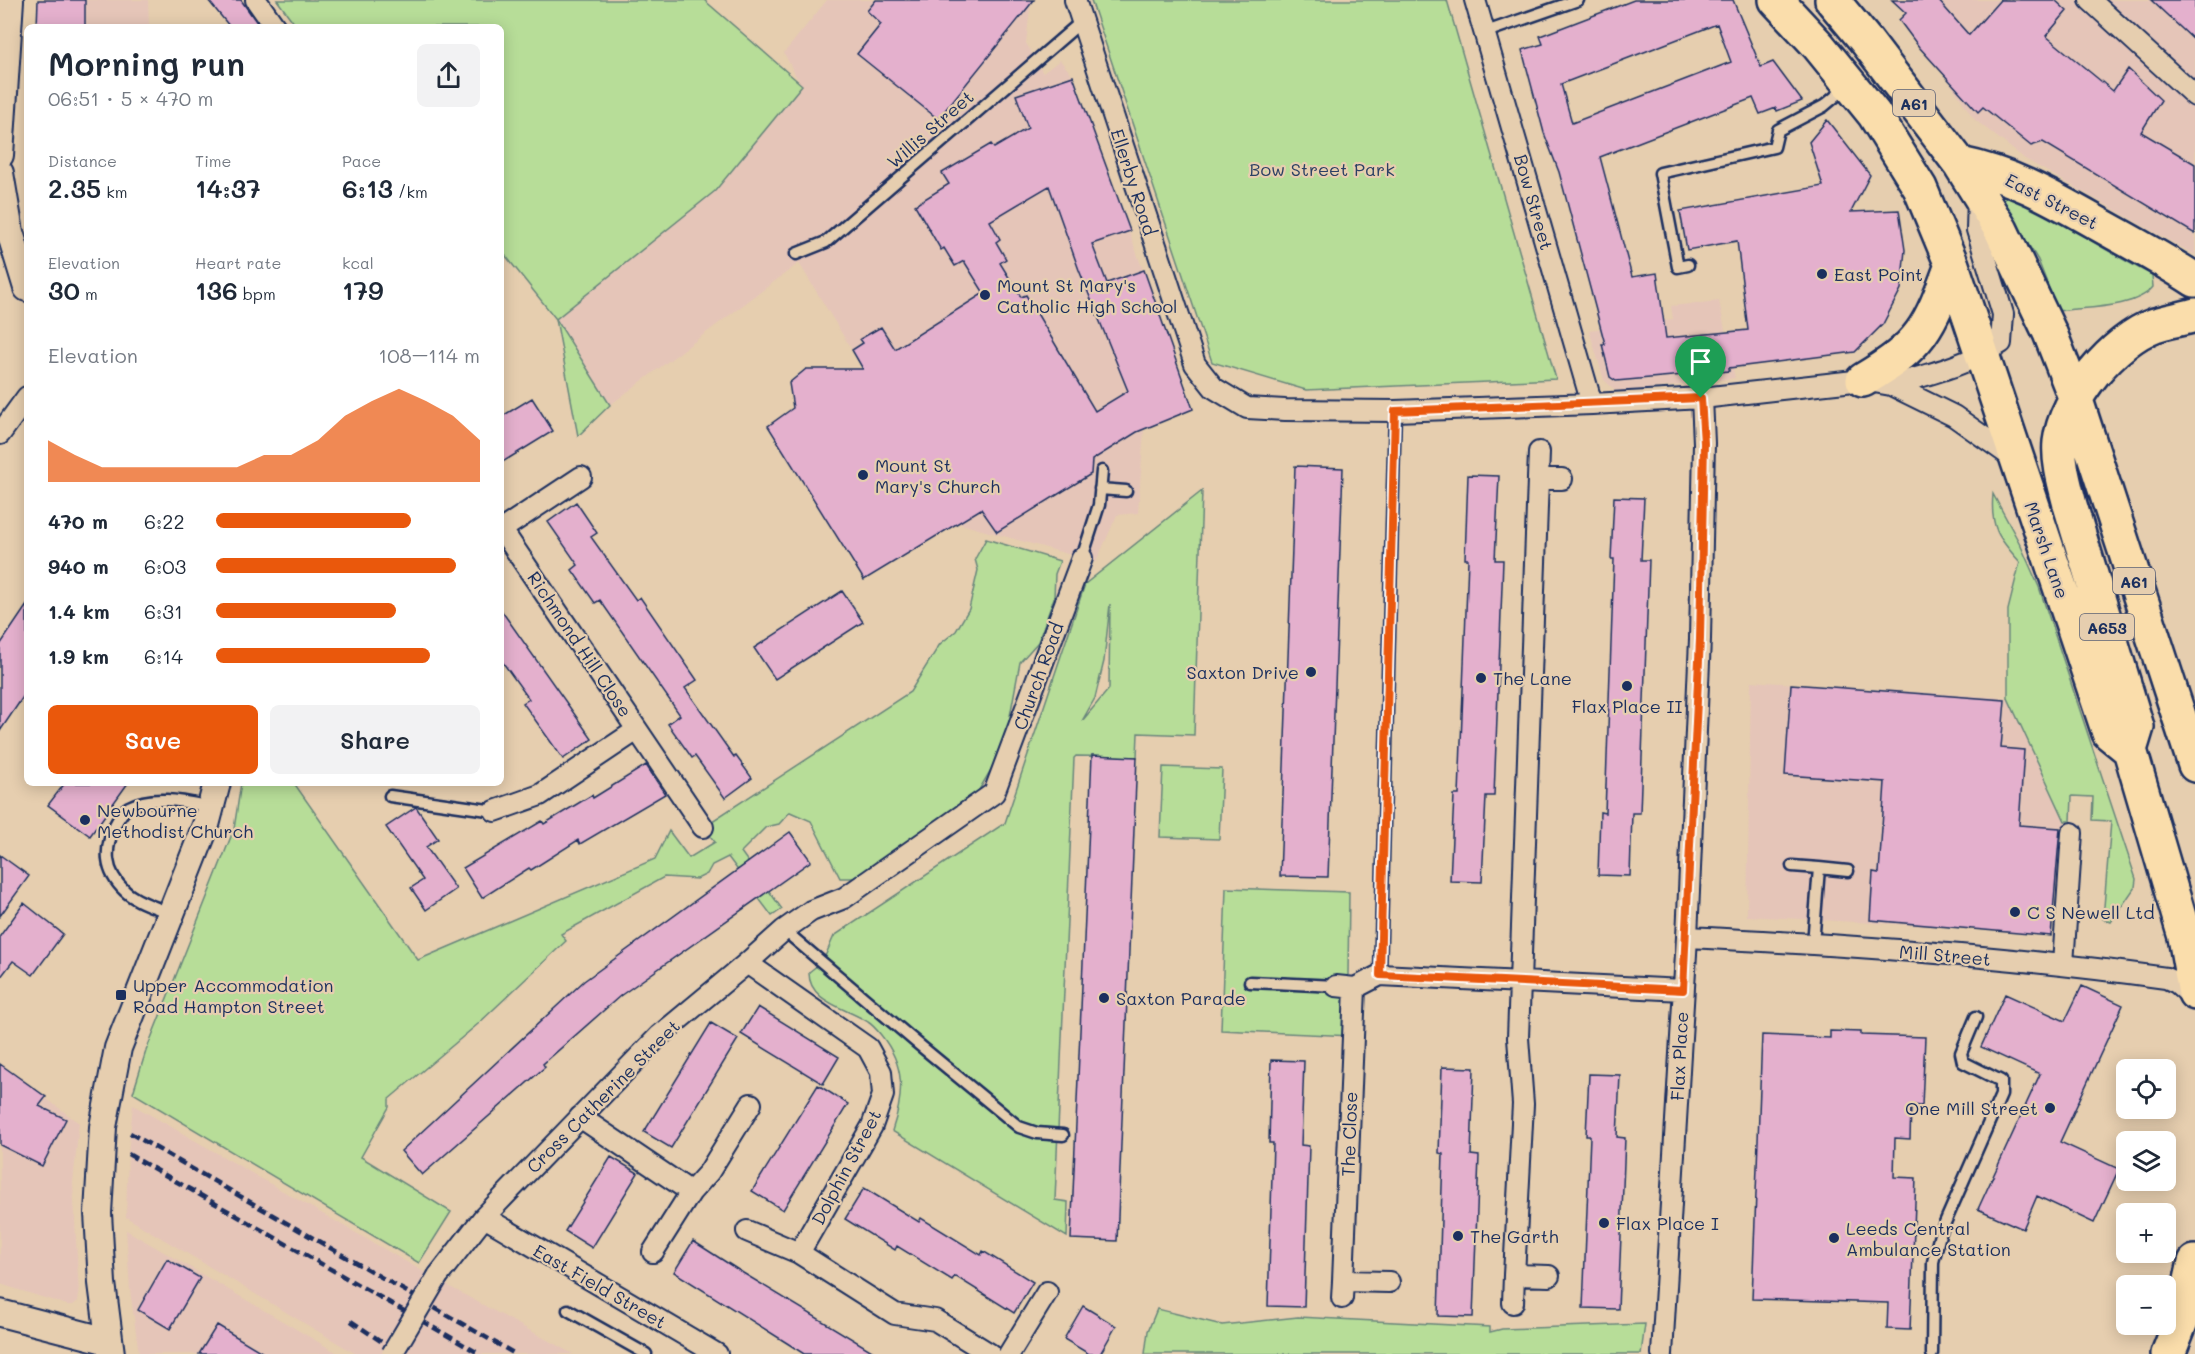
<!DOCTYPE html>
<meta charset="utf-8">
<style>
:root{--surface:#fff;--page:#f2f2f3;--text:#1f2937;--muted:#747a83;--accent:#ea580c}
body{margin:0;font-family:Mali,sans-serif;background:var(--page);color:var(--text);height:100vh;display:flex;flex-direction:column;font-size:22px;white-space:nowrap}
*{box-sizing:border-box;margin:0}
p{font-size:20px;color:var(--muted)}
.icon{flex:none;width:33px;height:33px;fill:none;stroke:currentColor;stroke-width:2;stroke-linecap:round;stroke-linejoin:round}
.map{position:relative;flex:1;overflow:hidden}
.details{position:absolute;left:24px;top:24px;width:480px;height:762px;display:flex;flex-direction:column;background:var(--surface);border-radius:9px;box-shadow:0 3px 15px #0003}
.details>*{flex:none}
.buttons{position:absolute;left:2116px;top:1059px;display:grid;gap:12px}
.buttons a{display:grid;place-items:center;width:60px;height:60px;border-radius:9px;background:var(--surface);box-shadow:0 3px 15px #0003;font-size:30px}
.pin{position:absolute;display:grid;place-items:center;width:51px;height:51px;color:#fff;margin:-62px -26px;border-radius:50% 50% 50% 0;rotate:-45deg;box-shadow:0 0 6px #0007}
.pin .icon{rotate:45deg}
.round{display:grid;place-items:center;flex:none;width:63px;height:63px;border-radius:9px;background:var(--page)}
.headline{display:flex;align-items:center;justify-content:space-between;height:102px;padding:0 24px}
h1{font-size:33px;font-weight:600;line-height:45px}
.figures{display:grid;grid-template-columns:repeat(3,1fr);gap:9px;height:102px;padding:6px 24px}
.figures div{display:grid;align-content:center}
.figures b{font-size:26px;font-weight:600}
.figures small{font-size:16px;font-weight:400}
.figures p{font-size:16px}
.chart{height:168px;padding:12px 24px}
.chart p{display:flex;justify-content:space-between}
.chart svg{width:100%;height:108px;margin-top:6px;fill:var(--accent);opacity:.7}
.button{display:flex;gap:12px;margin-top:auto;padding:12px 24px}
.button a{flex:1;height:69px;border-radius:9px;background:var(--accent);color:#fff;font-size:24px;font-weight:600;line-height:69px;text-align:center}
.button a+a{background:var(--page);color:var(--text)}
ul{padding:0 24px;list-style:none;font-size:20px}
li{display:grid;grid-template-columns:96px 72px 1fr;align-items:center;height:45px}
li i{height:15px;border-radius:8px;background:var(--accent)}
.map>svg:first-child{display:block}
</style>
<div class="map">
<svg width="2195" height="1354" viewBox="0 0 2195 1354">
<rect width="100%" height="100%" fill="#e6ceaf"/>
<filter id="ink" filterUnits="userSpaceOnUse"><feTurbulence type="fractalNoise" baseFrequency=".0167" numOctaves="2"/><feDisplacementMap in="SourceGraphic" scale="12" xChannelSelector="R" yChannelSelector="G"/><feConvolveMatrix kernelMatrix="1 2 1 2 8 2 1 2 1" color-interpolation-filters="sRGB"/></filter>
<g filter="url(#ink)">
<path fill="#e5c5b8" d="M38 0H148L149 27H38Z
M827 0H1031L1026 43 1043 73 1060 60 1073 76 1193 409 1144 429 1138 513 1117 515 1096 562 957 523 799 263 610 405 556 319 715 191 801 86 784 53Z
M1892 0H2195V255L2025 159 1974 119 1900 7Z
M1719 301 1735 378 1625 392 1615 390 1604 380 1589 330 1673 319 1671 306Z
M1751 681 2008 698 2065 821 2050 933 1747 916Z
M0 1064 79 1123 73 1183 79 1295 78 1301 73 1305H67L0 1284Z
M133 1105 452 1288 573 1354H356L126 1217 128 1154Z
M126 1230 339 1354H139L130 1290Z"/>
<path fill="#b7dd98" stroke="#69867b" stroke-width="1.5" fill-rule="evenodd" d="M277 0H704L802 85 715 191 556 319 610 405 578 436 556 319 501 250V27H297Z
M1091 0H1447L1556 379 1306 390 1212 362Z
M2000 192C2053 214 2100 249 2152 275L2153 287C2135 309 2084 307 2058 311L2038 260 1999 197Z
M1202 491 1194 735 1138 733 1137 757 1076 756 1074 758 1055 1200 1068 1202 1067 1237 892 1131C904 1095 906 1066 881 1035 877 1030 873 1025 868 1022 847 1008 808 1002 809 972L823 961 834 936 1005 823 1085 584ZM1110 604 1109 689 1082 721 1095 698 1104 661Z
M1993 494 2020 544 2039 587 2136 879 2135 887 2111 922 2103 919 2111 821 2092 820 2093 797 2072 796 2071 821H2065L2008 698V610L2020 562C1998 538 1990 527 1993 494Z
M986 539 1060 561 1055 574 1054 598 1038 642 1020 662 1008 727 992 768 979 790 962 807 854 878H840L811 821 790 812 779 824 766 827 741 852 782 909 772 916 728 857 712 865 707 874 697 879 664 877 561 934 566 941 478 1024 389 1099V1107L361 1157 451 1212 419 1263 133 1093 146 1051 234 829 241 783H294L418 960 655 859 669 831 689 858 715 842 703 827 910 692 940 644 956 631 969 609 978 570 975 559Z
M1163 767 1222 769 1219 839 1160 837Z
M1226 888 1349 892 1348 975 1355 988 1353 1036 1221 1030Z
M1157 1309 1222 1325 1298 1317 1490 1327V1332L1502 1329 1645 1324 1641 1354H1145L1148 1331Z"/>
<path fill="#e4b0cd" stroke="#1b2f5e" stroke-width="1.5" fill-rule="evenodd" d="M38 0H85V27H37Z
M208 0H241L260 27H230Z
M876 0H1034L938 119 857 54 881 24 867 11Z
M1634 0H1733L1761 67 1773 62 1802 101 1777 111 1776 108 1760 114 1753 98 1600 157 1632 277 1657 273 1666 338 1748 330 1737 241 1687 250 1680 211 1823 186 1809 142 1827 120 1870 175 1851 212 1899 210 1905 250 1901 289 1883 324 1855 352 1729 368V371L1616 381 1610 377 1602 344H1605L1559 172 1544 133 1522 50 1543 44 1540 36ZM1717 24 1731 62 1572 123 1561 84Z
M1892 0H1938L1969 35 2000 0H2055L2067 11 2046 36 2113 91 2128 69 2161 100 2141 132 2195 164V234L2043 142 2031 146 1983 107 1978 112 1919 47 1899 20 1906 13Z
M2151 0H2195V41Z
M1073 76 1130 231 1092 244 1107 283 1144 270 1193 409 1137 432 1092 460 1091 474 997 532 981 509 864 580 768 426 793 408 789 383 806 369H863L852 350 863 343 860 339 881 327 895 349 984 293 964 261 955 266 944 248 941 250 915 205 949 184 942 173 991 144 994 148 1028 128 1016 95ZM1049 186 1079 270 1128 391 1095 411 1026 295 1021 297 1000 263 1006 259 996 242 1000 239 990 221Z
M532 398 553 431 501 463V417Z
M1295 466 1343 468 1328 877 1280 876Z
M1468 475 1499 476 1495 560H1503L1494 796H1486L1482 882 1450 881 1454 795H1459L1468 559H1465Z
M1614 497 1644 498 1641 560H1649L1640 813H1632L1630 876 1598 875 1600 812 1605 813 1614 559H1611Z
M576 502 597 533 591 537 636 600 640 597 697 680 685 688 734 757 736 756 752 778 725 798 695 756 692 758 668 724 680 715 600 600 595 603 572 570 578 565 548 522Z
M842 591 863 622 775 679 754 648Z
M27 605V691L0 731V645Z
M501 610 592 739 563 759 523 703 529 699 501 660Z
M1791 684 2005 700 2001 748 2024 750 2019 825 2060 828 2051 936 1870 920 1873 872 1879 873 1885 782 1785 775Z
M1092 755 1137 757 1117 1241 1071 1239Z
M646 765 665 794 580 844 578 840 531 870 529 868 482 898 463 868 542 821 544 824 592 795 593 798Z
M65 783H128L90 836 48 805Z
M416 807 438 839 426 847 456 889 426 910 411 888 423 880 386 827Z
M790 832 811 861 620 996 543 1064 545 1067 422 1175 401 1151 584 981Z
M0 855 29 876 0 916Z
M24 903 63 934 33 975 13 961 0 978V936Z
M2082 986 2123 1005 2060 1142 2119 1169 2094 1223 2037 1196 2023 1229 1978 1209 2040 1074 1981 1047 2005 994 2065 1021Z
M758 1007 839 1057 823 1084 741 1034Z
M711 1023 738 1039 671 1148 644 1132Z
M1830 1031 1861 1032V1035L1925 1037 1922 1106 1911 1105 1910 1139 1895 1138 1894 1177 1916 1178 1910 1330 1887 1329 1888 1303 1752 1299 1762 1035 1830 1038Z
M1271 1060 1304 1061 1301 1145 1309 1146 1304 1307 1268 1306 1273 1143H1269Z
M0 1064 46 1097 39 1106 66 1119 42 1166 0 1145Z
M1442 1067 1474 1068 1471 1155 1479 1156 1473 1317 1438 1316 1443 1154 1439 1153Z
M1589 1074 1620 1075 1617 1137 1625 1138 1618 1309 1583 1308 1590 1136H1586Z
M818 1085 848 1104 783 1210 752 1191Z
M611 1157 638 1173 592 1248 565 1231Z
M864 1188 919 1222 921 1218 981 1255 983 1251 1033 1282 1014 1313 955 1276 952 1280 897 1246 895 1250 845 1219Z
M693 1241 743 1273 877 1354H804L787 1343 674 1272Z
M167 1259 200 1278 170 1329 138 1310Z
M1083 1306 1116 1326 1100 1354H1089L1064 1339Z
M217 1325 265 1354H199Z"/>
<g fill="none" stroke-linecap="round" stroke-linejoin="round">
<defs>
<path id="service" d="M1486 32 1578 0
M796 254 826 242 1081 22
M1688 265 1678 267 1660 173 1774 147 1778 130 1824 106 1848 86
M1100 489 1126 491
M1082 558 1099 505 1102 471
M390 796 495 811
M1792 866 1819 868 1813 944
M1819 868 1848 871
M171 914C157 907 136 902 125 891 104 871 104 850 115 825 118 819 124 810 129 807 153 794 186 802 211 807
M784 930 917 1043 1019 1127 1037 1133 1063 1135
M1380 975 1395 411
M1250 982 1336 986
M568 1310 646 1354
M1932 1354 1933 1262 1940 1234 2001 1095V1081L1963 1062 1961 1053 1976 1017"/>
<path id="minor" d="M256 0 275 27
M1075 0 1195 364 1214 388 1247 408 1285 410 1395 411 1592 404 1702 398 1863 380 1891 385 1954 416 2016 460
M1475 0 1592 404
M2090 0 2195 96
M1891 385C1930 374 1968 365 2001 343L2003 314 1977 230 1978 196
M0 434 27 397
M1539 452 1538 479H1562
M501 530 581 477
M502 530 703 827
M495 811 540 795 637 730
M1687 937C1847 945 2008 956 2166 978L2177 983 2195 999
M747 963 868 1048 881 1072 883 1095 872 1126 799 1253 895 1314 935 1320 990 1354
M2063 964 2072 833
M1336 986 1355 988 1380 975 1683 990
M580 1117 691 1192 709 1172 751 1104
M484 1217 717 1354
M747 1231 799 1253
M653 1252 691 1192
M1514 1275 1523 1104 1518 1038 1538 479
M438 1276 484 1217 659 1036 747 963 784 930 811 911 844 898 994 793 1082 558
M1343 1281 1355 988
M1342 1298 1343 1281 1389 1282
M1513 1303 1514 1275 1549 1276
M1009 1354 1047 1292
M1662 1354 1687 937 1700 639 1704 443 1702 398"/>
<path id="tertiary" d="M0 155 10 0
M0 173 10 232 27 288
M0 1313 108 1341
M111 1354 102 1283 98 1213 103 1127 118 1048 206 825 217 783"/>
<path id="trunk" d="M1776 0 1818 45 1874 114 1920 188 1952 265 2109 733 2130 750 2185 937 2195 993
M1832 0 1867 42 1960 164 2001 230 2050 333 2075 397 2195 765
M1960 164C2010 174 2051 197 2095 222 2129 241 2163 259 2195 280
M1863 380C1922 345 1929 328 1952 265
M2130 750 2137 727 2070 505C2065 485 2058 462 2060 442 2065 398 2114 340 2155 325 2168 321 2182 319 2195 315
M2168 1354 2183 1316 2195 1262"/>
</defs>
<use href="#service" stroke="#1b2f5e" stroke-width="15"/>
<use href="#minor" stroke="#1b2f5e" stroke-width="24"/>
<use href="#tertiary" stroke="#1b2f5e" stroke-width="30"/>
<use href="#trunk" stroke="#1b2f5e" stroke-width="38"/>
<use href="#service" stroke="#e6ceaf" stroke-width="10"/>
<use href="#minor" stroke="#e6ceaf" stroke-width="20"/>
<use href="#tertiary" stroke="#e6ceaf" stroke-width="26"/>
<use href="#trunk" stroke="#faddab" stroke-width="33"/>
<path stroke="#1b2f5e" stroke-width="4.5" stroke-dasharray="9 4.5" stroke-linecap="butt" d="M130 1133 515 1354
M128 1154 480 1354
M351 1321 400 1354"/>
<defs>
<path id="minor-bridge" d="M392 1354 438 1276"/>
</defs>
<use href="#minor-bridge" stroke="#1b2f5e" stroke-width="24" stroke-linecap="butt"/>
<use href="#minor-bridge" stroke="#e6ceaf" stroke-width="20"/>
</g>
</g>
<g fill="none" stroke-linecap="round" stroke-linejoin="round" filter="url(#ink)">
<defs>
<path id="route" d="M1701 398 1704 443 1700 639 1683 990 1380 975 1395 411Z"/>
</defs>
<use href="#route" stroke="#fff" stroke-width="12"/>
<use href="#route" stroke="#ea580c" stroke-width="8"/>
</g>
<g fill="#1b2f5e" stroke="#e6ceaf" stroke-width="2">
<circle cx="1822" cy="274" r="6"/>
<circle cx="985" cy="295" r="6"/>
<circle cx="863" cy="475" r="6"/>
<circle cx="1311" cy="672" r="6"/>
<circle cx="1481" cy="678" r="6"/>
<circle cx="1627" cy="686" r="6"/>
<circle cx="85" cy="820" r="6"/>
<circle cx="2015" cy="912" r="6"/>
<rect x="115" y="989" width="12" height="12" rx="3"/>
<circle cx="1104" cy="998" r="6"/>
<circle cx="2050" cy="1108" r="6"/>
<circle cx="1604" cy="1223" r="6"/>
<circle cx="1458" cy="1236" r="6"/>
<circle cx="1834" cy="1238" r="6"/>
</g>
<g text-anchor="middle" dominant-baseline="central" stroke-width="4.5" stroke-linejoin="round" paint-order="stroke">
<g fill="#e6ceaf" stroke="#585f76" stroke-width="1.5">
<rect x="1893" y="90" width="42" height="26" rx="4.5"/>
<rect x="2113" y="568" width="42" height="26" rx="4.5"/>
<rect x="2080" y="614" width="54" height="26" rx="4.5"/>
</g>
<g font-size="16" font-weight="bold" fill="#1b2f5e">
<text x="1914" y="103">A61</text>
<text x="2134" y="581">A61</text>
<text x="2107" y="627">A653</text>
</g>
<g font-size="18" fill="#1b2f5e" stroke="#e6ceaf">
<text transform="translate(930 129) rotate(-41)">Willis Street</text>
<text transform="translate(1134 182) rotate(72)">Ellerby Road</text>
<text transform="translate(2052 201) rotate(27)">East Street</text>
<text transform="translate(1534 202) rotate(74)">Bow Street</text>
<text transform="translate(2047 550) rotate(71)">Marsh Lane</text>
<text transform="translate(580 644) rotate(56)">Richmond Hill Close</text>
<text transform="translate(1038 676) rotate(-70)">Church Road</text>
<text transform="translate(1945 955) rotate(5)">Mill Street</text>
<text transform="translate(1679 1056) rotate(-87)">Flax Place</text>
<text transform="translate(603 1096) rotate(-45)">Cross Catherine Street</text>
<text transform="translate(1349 1134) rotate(-88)">The Close</text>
<text transform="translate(846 1167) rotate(-62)">Dolphin Street</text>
<text transform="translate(600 1286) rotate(30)">East Field Street</text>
</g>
<g font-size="18" fill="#2b4064" stroke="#e6ceaf">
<text x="1322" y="169">Bow Street Park</text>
</g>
<g font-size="18" fill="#1b2f5e" stroke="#e6ceaf" text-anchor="start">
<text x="1834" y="274">East Point</text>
<text x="997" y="285">Mount St Mary's<tspan x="997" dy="21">Catholic High School</tspan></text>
<text x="875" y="465">Mount St<tspan x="875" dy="21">Mary's Church</tspan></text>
<text x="1299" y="672" text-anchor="end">Saxton Drive</text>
<text x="1493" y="678">The Lane</text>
<text x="1627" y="706" text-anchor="middle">Flax Place II</text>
<text x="97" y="810">Newbourne<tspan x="97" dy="21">Methodist Church</tspan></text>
<text x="2027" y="912">C S Newell Ltd</text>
<text x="133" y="985">Upper Accommodation<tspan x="133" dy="21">Road Hampton Street</tspan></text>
<text x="1116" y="998">Saxton Parade</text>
<text x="2038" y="1108" text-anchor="end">One Mill Street</text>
<text x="1616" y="1223">Flax Place I</text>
<text x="1846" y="1228">Leeds Central<tspan x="1846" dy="21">Ambulance Station</tspan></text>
<text x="1470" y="1236">The Garth</text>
</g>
</g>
</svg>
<div class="buttons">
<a><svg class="icon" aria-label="locate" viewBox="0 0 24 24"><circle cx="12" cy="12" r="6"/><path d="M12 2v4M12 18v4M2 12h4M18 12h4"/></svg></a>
<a><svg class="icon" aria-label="layers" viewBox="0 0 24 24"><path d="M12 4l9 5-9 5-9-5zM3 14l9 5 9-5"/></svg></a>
<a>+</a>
<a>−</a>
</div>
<div class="pin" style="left:1701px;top:398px;background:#1e9e55"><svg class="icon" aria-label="arrive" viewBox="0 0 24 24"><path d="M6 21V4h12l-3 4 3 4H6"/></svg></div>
<section class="details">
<div class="headline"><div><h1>Morning run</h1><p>06:51 · 5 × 470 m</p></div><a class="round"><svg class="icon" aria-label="share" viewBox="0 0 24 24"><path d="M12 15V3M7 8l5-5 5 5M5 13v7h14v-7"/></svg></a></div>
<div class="figures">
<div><p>Distance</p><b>2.35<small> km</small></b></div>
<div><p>Time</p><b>14:37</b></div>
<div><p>Pace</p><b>6:13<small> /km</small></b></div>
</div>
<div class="figures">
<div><p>Elevation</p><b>30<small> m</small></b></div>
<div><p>Heart rate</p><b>136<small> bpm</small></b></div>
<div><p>kcal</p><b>179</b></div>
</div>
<div class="chart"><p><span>Elevation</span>108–114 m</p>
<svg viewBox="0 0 160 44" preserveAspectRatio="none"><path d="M0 44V27L10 33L20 38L30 38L40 38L50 38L60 38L70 38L80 33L90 33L100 27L110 17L120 11L130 6L140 11L150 17L160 27V44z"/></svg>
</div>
<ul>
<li><b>470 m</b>6:22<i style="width:74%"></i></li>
<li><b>940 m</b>6:03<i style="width:91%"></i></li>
<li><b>1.4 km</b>6:31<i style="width:68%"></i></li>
<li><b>1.9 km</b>6:14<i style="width:81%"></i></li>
</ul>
<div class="button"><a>Save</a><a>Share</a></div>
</section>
</div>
